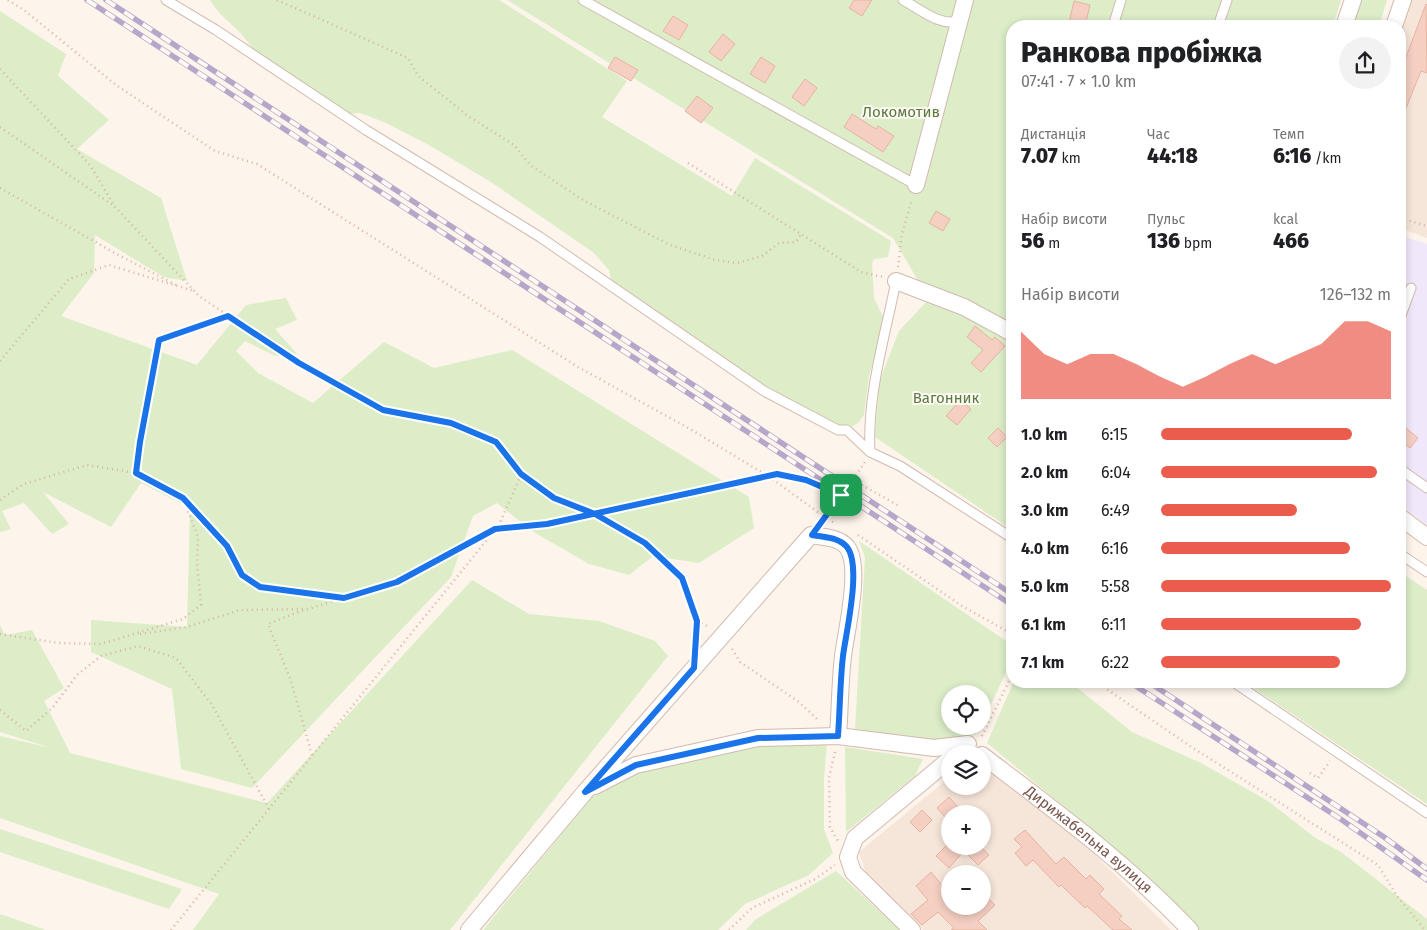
<!DOCTYPE html>
<html lang="uk">
<meta charset="utf-8">
<style>
:root{--surface:#fff;--page:#f2f2f2;--text:#202124;--muted:#757577;--accent:#eb5c4d}
body{margin:0;font-family:"Fira Sans",sans-serif;background:var(--page);color:var(--text);height:100vh;display:flex;flex-direction:column;font-size:19px;white-space:nowrap}
*{box-sizing:border-box;margin:0}
p{font-size:16px;color:var(--muted)}
.icon{flex:none;width:28px;height:28px;fill:none;stroke:currentColor;stroke-width:2;stroke-linecap:round;stroke-linejoin:round}
.map{position:relative;flex:1;overflow:hidden}
.panel{position:absolute;left:1006px;top:20px;width:400px;height:668px;display:flex;flex-direction:column;background:var(--surface);border-radius:20px;box-shadow:0 2px 8px #0003}
.panel>*{flex:none}
.tools{position:absolute;left:941px;top:685px;display:grid;gap:10px}
.tools a{display:grid;place-items:center;width:50px;height:50px;border-radius:50%;background:var(--surface);box-shadow:0 2px 8px #0003;font-size:25px}
.pin{position:absolute;display:grid;place-items:center;width:42px;height:42px;color:#fff;margin:-21px;border-radius:10px;box-shadow:0 2px 8px #0006}
.round{display:grid;place-items:center;flex:none;width:52px;height:52px;border-radius:26px;background:var(--page)}
.overview{display:flex;align-items:center;justify-content:space-between;height:85px;padding:0 15px}
h1{font-size:28px;font-weight:800;line-height:38px}
.figures{display:grid;grid-template-columns:repeat(3,1fr);gap:8px;height:85px;padding:5px 15px}
.figures div{display:grid;align-content:center}
.figures b{font-size:21px;font-weight:800}
.figures small{font-size:14px;font-weight:400}
.figures p{font-size:14px}
.chart{height:140px;padding:10px 15px}
.chart p{display:flex;justify-content:space-between}
.chart svg{width:100%;height:90px;margin-top:5px;fill:var(--accent);opacity:.7}
ul{padding:0 15px;list-style:none;font-size:16px}
li{display:grid;grid-template-columns:80px 60px 1fr;align-items:center;height:38px}
li i{height:12px;border-radius:6px;background:var(--accent)}
.map>svg:first-child{display:block}
</style>
<div class="map">
<svg width="1427" height="930" viewBox="0 0 1427 930">
<rect width="100%" height="100%" fill="#fdf4eb"/>
<path fill="#f6e5d9" fill-rule="evenodd" d="M1396 0H1427V238L1400 228V26Z
M983 767 1082 842 1171 930H923L867 876 859 852 950 777V786H982ZM950 814H982V846H950ZM950 874H982V906H950Z"/>
<path fill="#f1e7fa" d="M1400 235 1427 244V525L1400 505Z"/>
<path fill="#dcedc8" d="M210 0H499L627 81 602 117 732 196 755 158 891 241 888 257 874 259 872 264 874 298 885 321 869 376 864 415 858 423 851 427H844L811 413 770 390 613 288 609 270 594 253 491 182 427 144 384 122 360 113 350 114 255 53C242 28 222 21 210 0Z
M507 0H1341L1333 26H1012V530L875 437 879 382 899 331 929 299 893 238Z
M1360 0H1387L1379 26H1352Z
M0 11 66 54 58 76 109 120 77 149 161 198 187 281 164 277 95 235 94 273 61 316 197 365 246 305 286 298 297 320 275 329 297 354 275 356 245 341 236 351 258 373 313 403 384 342 434 368 512 350 749 497 754 528 699 563 653 556 629 575 589 564 532 531 497 503 473 516 451 577 252 788 181 769 172 689 91 652V620L187 627 190 508 141 483 111 527 43 492 69 524 52 534 24 503 2 511 11 529 0 532Z
M859 541 1012 645V660L983 721 982 694H950V726H980L976 734C936 749 894 737 855 729L865 557Z
M1400 572 1427 590V804L1243 681H1400Z
M472 580 529 614 599 621 655 641 668 656 450 930H193L219 894 0 818V736L51 748 0 732V625L5 635 32 630 64 688 44 701 70 753 267 803Z
M1014 681H1069L1132 732 1201 763 1268 801 1314 837 1341 852 1427 919V930H1198L1079 819 987 743Z
M827 742 824 779V829L833 853 809 875 745 904 718 930H483L591 798 637 773 761 745Z
M845 747 923 759 915 776 846 832Z
M0 829 182 889 169 909 0 852Z
M836 871 900 930H746L756 919Z
M0 914 46 930H0Z"/>
<path fill="#f4cfc2" stroke="#e8b3a1" d="M854 0H872L862 16 849 8Z
M1074 1 1090 5 1085 26 1069 23Z
M1426 4 1427 73 1421 71 1400 123V73Z
M673 16 688 25 679 40 663 31Z
M723 34 735 44 721 61 709 52Z
M615 57 638 70 631 81 608 68Z
M761 57 775 66 765 83 750 74Z
M805 79 817 88 804 106 792 97Z
M697 96 713 108 701 123 685 111Z
M852 114 876 129 878 126 894 136 883 152 844 127Z
M936 211 950 219 943 231 929 223Z
M975 326 992 340 995 337 1005 346 981 372 971 363 983 350 967 337Z
M960 400 971 409 957 425 946 416Z
M1400 423 1418 438 1410 448 1400 440Z
M998 428 1007 437 997 447 988 438Z
M949 797 959 808 950 814 947 819 937 808Z
M922 810 932 820 920 832 910 822Z
M1025 830 1056 864 1064 857 1086 879 1090 875 1104 889 1099 894 1122 916 1119 919 1132 930H1113L1087 906 1085 908 1061 885 1059 887 1033 860 1026 866 1015 853 1022 847 1014 839Z
M946 846H980L989 855 978 865 964 851 949 868 936 856Z
M931 872 950 895V906H956L966 916 977 906H982V901L987 897 995 905 978 921 987 930H951L954 928 938 912 922 925 911 914 928 900 916 886Z"/>
<g fill="none" stroke-linecap="round" stroke-linejoin="round">
<defs>
<path id="service" d="M166 0 216 30 366 130 540 237 764 391 838 430H847L870 452 900 466 1012 538
M583 0 916 185
M903 0C920 9 941 28 960 20
M1113 26 1121 0
M1218 26 1227 0
M1400 318 1411 288
M870 452C867 394 885 337 896 281
M1400 469 1427 488
M1400 554 1427 572
M1232 681 1427 813"/>
<g id="minor">
<path d="M1344 26 1353 0"/>
<path d="M1394 26 1403 0"/>
<path d="M916 185 965 0"/>
<path d="M896 281 964 307 1012 333"/>
<path d="M1400 517 1427 537"/>
<path id="s1" d="M982 755C1054 810 1128 864 1190 930"/>
<path d="M595 786 636 765 758 738 838 736 934 748 968 744"/>
<path d="M469 930 585 792 811 535C823 537 838 537 847 547 862 566 846 632 843 656 840 682 840 709 838 736"/>
<path d="M912 930 853 872 848 857 855 838 950 759"/>
</g>
</defs>
<use href="#service" stroke="#d2baaf" stroke-width="11"/>
<use href="#minor" stroke="#d2baaf" stroke-width="18"/>
<path stroke="#dab2a3" stroke-width="2.5" stroke-dasharray="1 4" stroke-linecap="butt" d="M8 0 24 10 116 85 215 151 257 164 578 367 690 429 768 476 826 518 823 520
M277 0 408 58 418 76 468 116 514 145 530 165 583 200 670 245 715 260 737 263 762 256 779 243 796 242 801 234
M0 69 90 165 115 207 199 296 299 363 383 410 451 423 497 442 521 475 554 498 595 514 777 474 807 480 841 495
M0 127 114 206
M688 163 861 272 883 277
M0 188 113 252 176 285
M1400 218 1427 226
M898 267 902 234 912 199
M0 361 69 279 109 265 194 291
M853 480 901 507
M0 500 24 484 87 465 136 473 140 442 159 340 228 316
M185 501 227 547 242 575 260 587 341 597
M833 522 826 518 865 462
M858 535 962 606 1012 634
M697 621 709 627
M0 634 58 643 101 644 183 619 201 605 197 563 198 537 183 498 136 473
M140 634 187 627 240 610 304 609
M732 649 740 662 799 702 819 721
M1095 681 1190 746 1378 865 1397 896 1425 930
M0 710 26 731 53 707 77 675 101 656 138 646 176 658 212 705 269 809
M982 736 1012 675
M835 752 829 778 830 827 838 841
M312 755 291 681 268 624 298 612 397 582 495 529 547 524 595 514C647 544 701 572 696 642
M1310 773 1318 778 1330 761
M171 930 499 525 521 475
M729 930 752 908 815 879 835 865"/>
<use href="#service" stroke="#fff" stroke-width="9"/>
<use href="#minor" stroke="#fff" stroke-width="16"/>
<defs>
<path id="rail" d="M87 0 1012 605
M106 0 1012 594
M1128 681 1342 820 1427 880
M1147 681 1384 837 1427 869"/>
</defs>
<use href="#rail" stroke="#b5a7ca" stroke-width="5.5"/>
<use href="#rail" stroke="#fff9f3" stroke-width="4" stroke-dasharray="11" stroke-linecap="butt"/>
</g>
<g fill="none" stroke-linecap="round" stroke-linejoin="round">
<defs>
<path id="route" d="M841 495 806 480 777 474 547 524 495 529 397 582 344 598 260 587 242 575 227 546 183 498 136 473 140 442 159 340 228 316 299 363 383 410 451 423 496 442 521 474 554 498 595 514 645 543 682 578 697 621 694 668 585 792 636 765 758 738 838 736C840 709 840 682 843 656 846 632 862 566 847 547 838 537 823 537 812 535L841 495"/>
</defs>
<use href="#route" stroke="#fff" stroke-width="10"/>
<use href="#route" stroke="#1a73e8" stroke-width="6"/>
</g>
<g text-anchor="middle" dominant-baseline="central" stroke-width="4" stroke-linejoin="round" paint-order="stroke">
<g font-size="15" fill="#597a40" stroke="#fff9f3">
<text x="901" y="112">Локомотив</text>
<text x="946" y="398">Вагонник</text>
</g>
<g font-size="15" fill="#7b564c" stroke="#fff9f3">
<text stroke="none"><textPath href="#s1" startOffset="136">Дирижабельна вулиця</textPath></text>
</g>
</g>
</svg>
<div class="tools">
<a><svg class="icon" aria-label="locate" viewBox="0 0 24 24"><circle cx="12" cy="12" r="6"/><path d="M12 2v4M12 18v4M2 12h4M18 12h4"/></svg></a>
<a><svg class="icon" aria-label="layers" viewBox="0 0 24 24"><path d="M12 4l9 5-9 5-9-5zM3 14l9 5 9-5"/></svg></a>
<a>+</a>
<a>−</a>
</div>
<div class="pin" style="left:841px;top:495px;background:#1e9e55"><svg class="icon" aria-label="arrive" viewBox="0 0 24 24"><path d="M6 21V4h12l-3 4 3 4H6"/></svg></div>
<section class="panel">
<div class="overview"><div><h1>Ранкова пробіжка</h1><p>07:41 · 7 × 1.0 km</p></div><a class="round"><svg class="icon" aria-label="share" viewBox="0 0 24 24"><path d="M12 15V3M7 8l5-5 5 5M5 13v7h14v-7"/></svg></a></div>
<div class="figures">
<div><p>Дистанція</p><b>7.07<small> km</small></b></div>
<div><p>Час</p><b>44:18</b></div>
<div><p>Темп</p><b>6:16<small> /km</small></b></div>
</div>
<div class="figures">
<div><p>Набір висоти</p><b>56<small> m</small></b></div>
<div><p>Пульс</p><b>136<small> bpm</small></b></div>
<div><p>kcal</p><b>466</b></div>
</div>
<div class="chart"><p><span>Набір висоти</span>126–132 m</p>
<svg viewBox="0 0 160 44" preserveAspectRatio="none"><path d="M0 44V11L10 22L20 27L30 22L40 22L50 27L60 33L70 38L80 33L90 27L100 22L110 27L120 22L130 17L140 6L150 6L160 11V44z"/></svg>
</div>
<ul>
<li><b>1.0 km</b>6:15<i style="width:83%"></i></li>
<li><b>2.0 km</b>6:04<i style="width:94%"></i></li>
<li><b>3.0 km</b>6:49<i style="width:59%"></i></li>
<li><b>4.0 km</b>6:16<i style="width:82%"></i></li>
<li><b>5.0 km</b>5:58<i style="width:100%"></i></li>
<li><b>6.1 km</b>6:11<i style="width:87%"></i></li>
<li><b>7.1 km</b>6:22<i style="width:78%"></i></li>
</ul>
</section>
</div>
